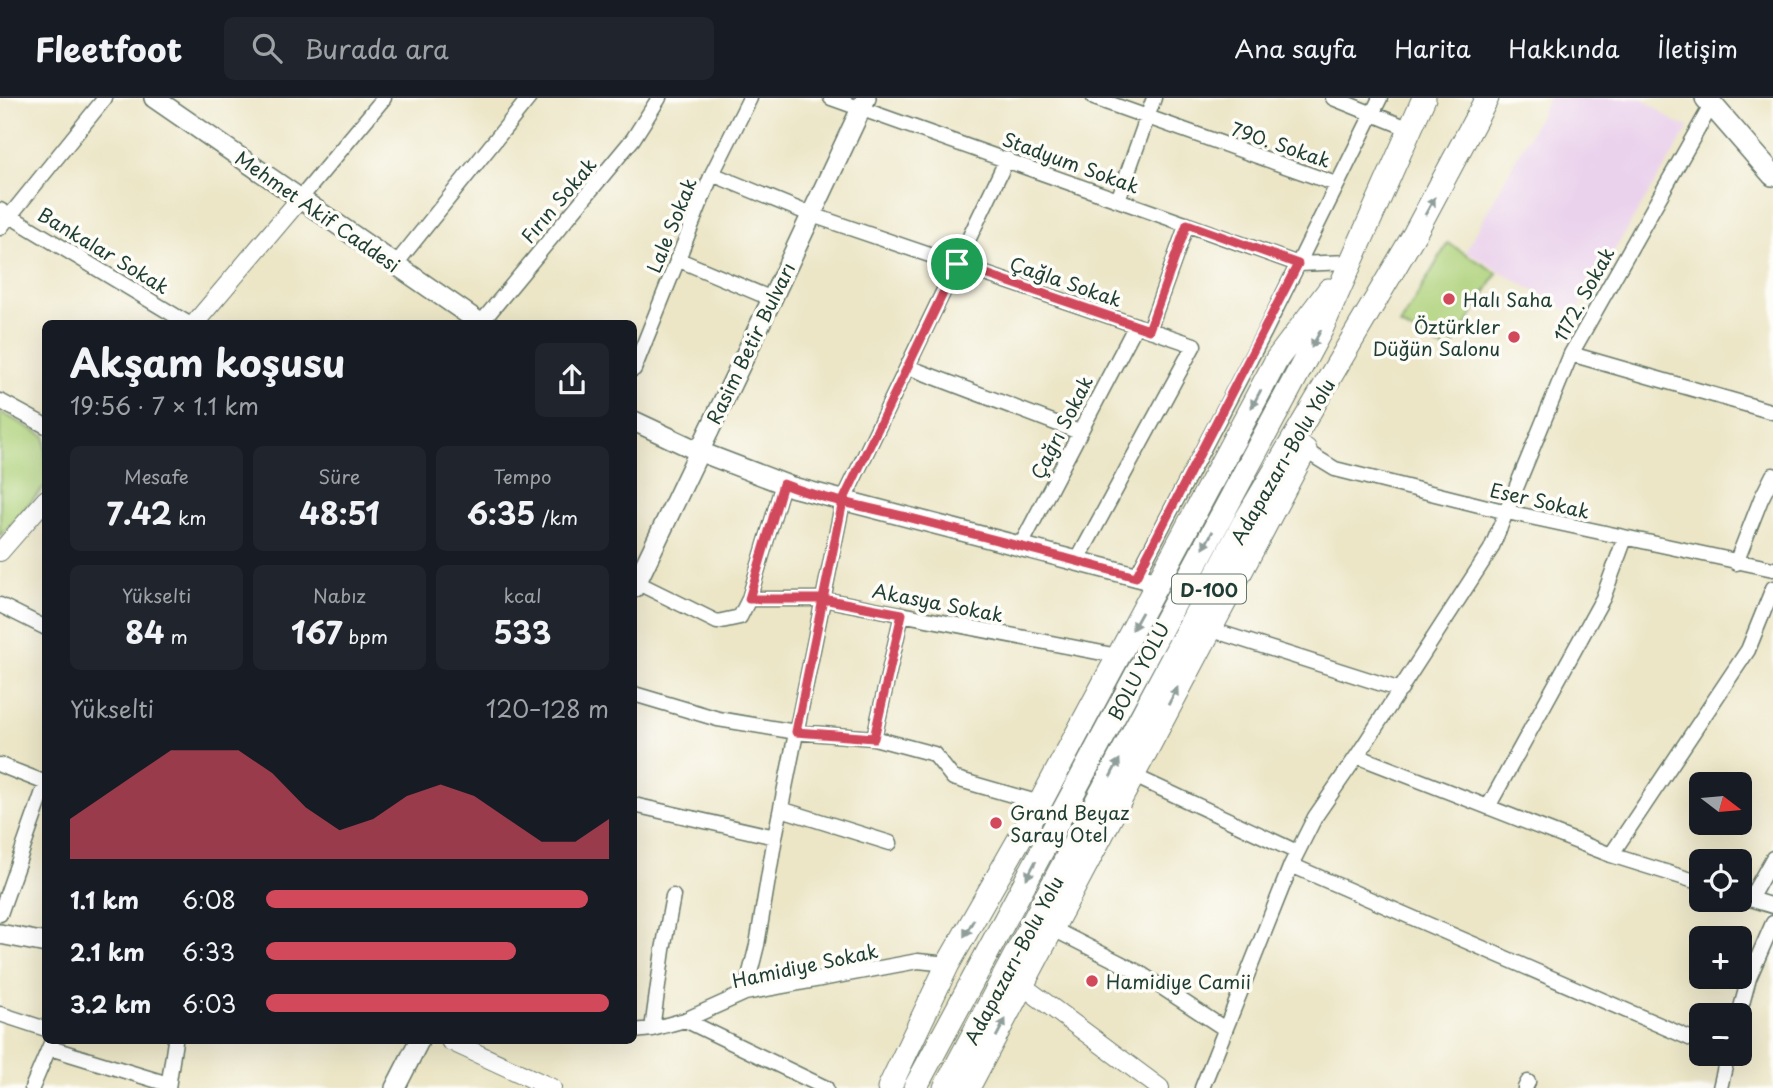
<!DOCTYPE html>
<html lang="tr">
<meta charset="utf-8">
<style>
:root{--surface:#171b24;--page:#20242c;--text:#f1f3f6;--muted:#9ea1a6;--line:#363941;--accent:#d1495b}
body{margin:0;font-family:"Playpen Sans",sans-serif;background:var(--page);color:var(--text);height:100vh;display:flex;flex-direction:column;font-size:26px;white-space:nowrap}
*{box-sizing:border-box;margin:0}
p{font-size:23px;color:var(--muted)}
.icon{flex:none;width:38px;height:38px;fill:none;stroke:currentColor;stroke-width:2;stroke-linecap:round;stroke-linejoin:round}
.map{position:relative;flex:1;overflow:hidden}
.details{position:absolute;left:42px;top:222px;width:595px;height:724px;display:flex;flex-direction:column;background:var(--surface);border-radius:10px;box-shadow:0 7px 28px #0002}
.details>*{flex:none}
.needle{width:46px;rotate:106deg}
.controls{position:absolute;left:1689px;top:674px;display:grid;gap:14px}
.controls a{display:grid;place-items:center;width:63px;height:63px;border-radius:10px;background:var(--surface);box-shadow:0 7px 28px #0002;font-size:35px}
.pin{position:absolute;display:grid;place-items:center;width:60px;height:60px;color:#fff;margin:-30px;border:4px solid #fff;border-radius:50%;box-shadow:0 2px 7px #0007}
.round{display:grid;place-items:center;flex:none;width:74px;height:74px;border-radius:10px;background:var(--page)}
.head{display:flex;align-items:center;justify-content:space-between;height:119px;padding:0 28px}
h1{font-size:38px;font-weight:700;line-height:52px}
.metrics{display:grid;grid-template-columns:repeat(3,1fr);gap:10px;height:119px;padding:7px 28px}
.metrics div{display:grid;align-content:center;border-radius:10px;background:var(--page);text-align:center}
.metrics b{font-size:30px;font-weight:700}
.metrics small{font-size:19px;font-weight:400}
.metrics p{font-size:19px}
.chart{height:196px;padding:14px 28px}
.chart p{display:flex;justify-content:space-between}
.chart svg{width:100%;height:126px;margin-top:7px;fill:var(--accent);opacity:.7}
ul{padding:0 28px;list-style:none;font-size:23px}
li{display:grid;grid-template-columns:112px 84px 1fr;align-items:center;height:52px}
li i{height:18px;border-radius:9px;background:var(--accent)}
header{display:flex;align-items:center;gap:42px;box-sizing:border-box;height:98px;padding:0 35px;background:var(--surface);border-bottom:2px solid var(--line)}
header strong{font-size:33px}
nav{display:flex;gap:38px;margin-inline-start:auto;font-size:24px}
.search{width:490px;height:63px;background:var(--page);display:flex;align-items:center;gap:18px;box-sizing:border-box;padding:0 24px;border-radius:10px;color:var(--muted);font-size:26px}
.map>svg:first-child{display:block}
</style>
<header>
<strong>Fleetfoot</strong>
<div class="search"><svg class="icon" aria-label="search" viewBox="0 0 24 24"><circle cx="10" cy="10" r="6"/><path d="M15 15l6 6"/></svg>Burada ara</div>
<nav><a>Ana sayfa</a><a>Harita</a><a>Hakkında</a><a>İletişim</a></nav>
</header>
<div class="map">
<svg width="1773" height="990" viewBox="0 0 1773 990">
<rect width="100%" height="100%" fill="#fdfcf7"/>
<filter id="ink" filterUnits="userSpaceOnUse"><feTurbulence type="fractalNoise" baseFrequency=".0143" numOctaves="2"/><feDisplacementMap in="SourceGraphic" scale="14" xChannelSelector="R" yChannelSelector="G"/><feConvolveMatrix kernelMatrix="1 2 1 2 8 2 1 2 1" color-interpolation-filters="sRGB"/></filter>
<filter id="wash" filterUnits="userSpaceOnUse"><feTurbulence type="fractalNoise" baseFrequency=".00686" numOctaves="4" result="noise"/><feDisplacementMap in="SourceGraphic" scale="28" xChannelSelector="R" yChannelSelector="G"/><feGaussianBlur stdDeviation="1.57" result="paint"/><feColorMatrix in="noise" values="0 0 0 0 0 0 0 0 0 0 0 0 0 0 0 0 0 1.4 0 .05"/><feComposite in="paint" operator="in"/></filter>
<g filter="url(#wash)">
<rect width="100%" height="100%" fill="#ece6c7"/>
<path fill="#ead1ec" d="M1549 0H1642L1676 25 1689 29 1575 217 1466 153Z"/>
<path fill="#aed17a" stroke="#668757" stroke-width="2" d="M1448 145 1497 175 1450 254 1400 227Z
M0 314 45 338 46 387 0 438Z"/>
</g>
<g filter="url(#ink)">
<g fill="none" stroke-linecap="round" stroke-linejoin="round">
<defs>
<path id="minor" d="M831 0 1298 166 1349 164
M1094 0 1336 86
M1333 0 1410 31
M712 76 812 117 1194 247 1077 463
M299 102 384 0
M1118 102 1154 0
M0 112 189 226
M0 130 105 0
M677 161 772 201
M395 167 529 0
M480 226 633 41 659 0
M1149 232 1187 126
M1571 256 1773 314
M908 269 1079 334
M634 271 712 76 750 0
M0 303 46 328
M1304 352 1335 371 1507 414 1773 471
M1020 449 1136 227
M1736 465 1761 401 1773 377
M1136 479 1265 233 1380 0
M636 484 717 524 740 519 749 501 783 386
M749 501H823L1118 558
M0 507 46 530
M1209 531 1401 592
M634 596 718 621 796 634 874 640 934 656 953 680 1040 705
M874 640 902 516
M1357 658 1611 757 1701 785
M0 667 46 685 0 816
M1132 677 1297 754
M634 707 775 739
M1488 709 1603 500 1625 440
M781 711 890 745
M1611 757 1748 552 1773 490
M1291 767 1701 945
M1740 798 1773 808
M1750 801 1773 760
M1053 831 1140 875 1225 931
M745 895 757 847 775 739 843 403 1007 61
M0 916 46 931
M1739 917 1749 880 1773 825
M685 922 826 990
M652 931 663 852 673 798
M634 933 652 931 685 922 745 895 918 863 948 866
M50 950 168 986
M32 990 52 943
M168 990 175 943
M1202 990 1291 767 1315 719 1357 658 1491 451 1571 256 1712 6
M1525 990 1528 984
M1720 990 1728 956"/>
<path id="tertiary" d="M194 226 299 102
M0 454 46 401
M1023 888 1160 990
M450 943 552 990"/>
<path id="secondary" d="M154 0 482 226
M634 323 698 353 792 389 1158 484
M634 490 772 201 866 0
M0 836 46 845
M395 990 419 943"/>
<path id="primary" d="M1706 0 1773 77"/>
<path id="trunk" d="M889 990 948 866 1040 705 1277 261 1329 192
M915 990 1321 232 1424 0
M945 990 1244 425 1415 135 1487 0
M968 990 1305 352"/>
</defs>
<use href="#minor" stroke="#677867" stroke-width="17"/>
<use href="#tertiary" stroke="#677867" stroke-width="20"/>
<use href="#secondary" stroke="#677867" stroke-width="22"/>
<use href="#primary" stroke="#677867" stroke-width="24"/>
<use href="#trunk" stroke="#677867" stroke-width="25"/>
<use href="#minor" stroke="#fff" stroke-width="14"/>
<use href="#tertiary" stroke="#fff" stroke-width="18"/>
<use href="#secondary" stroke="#fff" stroke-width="19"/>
<use href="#primary" stroke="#fff" stroke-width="21"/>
<use href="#trunk" stroke="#fff" stroke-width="23"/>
</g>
<defs><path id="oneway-solid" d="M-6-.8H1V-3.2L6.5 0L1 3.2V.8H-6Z" transform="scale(1.75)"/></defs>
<g fill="#8f9e9a">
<use href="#oneway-solid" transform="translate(1430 108) rotate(-61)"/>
<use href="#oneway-solid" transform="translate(1316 241) rotate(118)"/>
<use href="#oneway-solid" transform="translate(1256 301) rotate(118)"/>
<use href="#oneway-solid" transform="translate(1208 442) rotate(118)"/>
<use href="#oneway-solid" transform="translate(1137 523) rotate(119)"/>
<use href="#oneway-solid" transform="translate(1173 598) rotate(-62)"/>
<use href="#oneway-solid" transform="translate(1115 670) rotate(-62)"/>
<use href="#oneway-solid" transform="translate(1031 772) rotate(118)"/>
<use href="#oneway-solid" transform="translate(969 830) rotate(120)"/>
<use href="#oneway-solid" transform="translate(1001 930) rotate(-62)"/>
</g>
</g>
<g fill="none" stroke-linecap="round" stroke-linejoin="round" filter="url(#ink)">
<defs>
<path id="route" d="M957 166 843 403 796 634 874 640 902 516 823 501H749L783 386C821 401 863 408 903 418 981 438 1059 458 1136 479L1298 166 1187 126 1149 232 957 166"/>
</defs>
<use href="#route" stroke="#fff" stroke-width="14"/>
<use href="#route" stroke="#d1495b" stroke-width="9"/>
</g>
<g fill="#d1495b" stroke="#fdfcf7" stroke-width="2.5">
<circle cx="1449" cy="201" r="7"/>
<circle cx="1514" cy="239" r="7"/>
<circle cx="996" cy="725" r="7"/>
<circle cx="1092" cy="883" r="7"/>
</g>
<g text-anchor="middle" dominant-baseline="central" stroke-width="7" stroke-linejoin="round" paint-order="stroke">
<rect fill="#fdfcf7" stroke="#62766e" stroke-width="2" x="1172" y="476.5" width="74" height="29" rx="5"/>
<g font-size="18" font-weight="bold" fill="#1f3d34">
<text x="1209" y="491">D-100</text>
</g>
<g font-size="19" fill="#1f3d34" stroke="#fdfcf7">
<text transform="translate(1281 46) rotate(19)">790. Sokak</text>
<text transform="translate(1071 64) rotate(20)">Stadyum Sokak</text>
<text transform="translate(558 102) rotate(-50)">Fırın Sokak</text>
<text transform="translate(318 113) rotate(35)">Mehmet Akif Caddesi</text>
<text transform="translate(671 127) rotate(-68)">Lale Sokak</text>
<text transform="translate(104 152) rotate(31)">Bankalar Sokak</text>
<text transform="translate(1066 183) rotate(19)">Çağla Sokak</text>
<text transform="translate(1583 196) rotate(-61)">1172. Sokak</text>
<text transform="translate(750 245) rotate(-64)">Rasim Betir Bulvarı</text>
<text transform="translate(1061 329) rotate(-63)">Çağrı Sokak</text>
<text transform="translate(1282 363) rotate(-60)">Adapazarı-Bolu Yolu</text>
<text transform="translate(1540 402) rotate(13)">Eser Sokak</text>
<text transform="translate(938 504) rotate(11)">Akasya Sokak</text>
<text transform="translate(1138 573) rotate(-62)">BOLU YOLU</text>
<text transform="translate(1013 862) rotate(-62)">Adapazarı-Bolu Yolu</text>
<text transform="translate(805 867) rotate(-12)">Hamidiye Sokak</text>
</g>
<g font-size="19" fill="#1f3d34" stroke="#fdfcf7" text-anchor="start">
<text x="1463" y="201">Halı Saha</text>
<text x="1500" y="228" text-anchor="end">Öztürkler<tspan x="1500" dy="22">Düğün Salonu</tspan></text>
<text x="1010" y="714">Grand Beyaz<tspan x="1010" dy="22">Saray Otel</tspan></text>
<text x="1106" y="883">Hamidiye Camii</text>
</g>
</g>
</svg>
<div class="controls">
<a><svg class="needle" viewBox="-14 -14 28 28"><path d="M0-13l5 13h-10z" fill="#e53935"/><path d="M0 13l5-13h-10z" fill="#9ea1a6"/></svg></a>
<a><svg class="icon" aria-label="locate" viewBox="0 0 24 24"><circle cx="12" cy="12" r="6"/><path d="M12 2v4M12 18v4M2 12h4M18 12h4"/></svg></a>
<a>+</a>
<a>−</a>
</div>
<div class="pin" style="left:957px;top:166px;background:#1e9e55"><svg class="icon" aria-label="arrive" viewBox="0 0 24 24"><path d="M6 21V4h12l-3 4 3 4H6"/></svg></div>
<section class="details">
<div class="head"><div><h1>Akşam koşusu</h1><p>19:56 · 7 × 1.1 km</p></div><a class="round"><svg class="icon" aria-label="share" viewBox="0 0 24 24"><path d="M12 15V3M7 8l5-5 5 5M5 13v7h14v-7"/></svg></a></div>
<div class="metrics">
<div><p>Mesafe</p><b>7.42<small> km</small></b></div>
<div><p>Süre</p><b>48:51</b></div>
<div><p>Tempo</p><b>6:35<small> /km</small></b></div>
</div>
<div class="metrics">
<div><p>Yükselti</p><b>84<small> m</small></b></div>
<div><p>Nabız</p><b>167<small> bpm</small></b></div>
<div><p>kcal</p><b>533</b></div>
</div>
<div class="chart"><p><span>Yükselti</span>120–128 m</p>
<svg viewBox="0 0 160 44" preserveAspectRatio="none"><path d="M0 44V30L10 22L20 14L30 6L40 6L50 6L60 14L70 26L80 34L90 30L100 22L110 18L120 22L130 30L140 38L150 38L160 30V44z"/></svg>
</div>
<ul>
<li><b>1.1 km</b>6:08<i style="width:94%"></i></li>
<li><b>2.1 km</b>6:33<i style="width:73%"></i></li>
<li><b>3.2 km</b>6:03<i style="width:100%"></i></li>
</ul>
</section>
</div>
